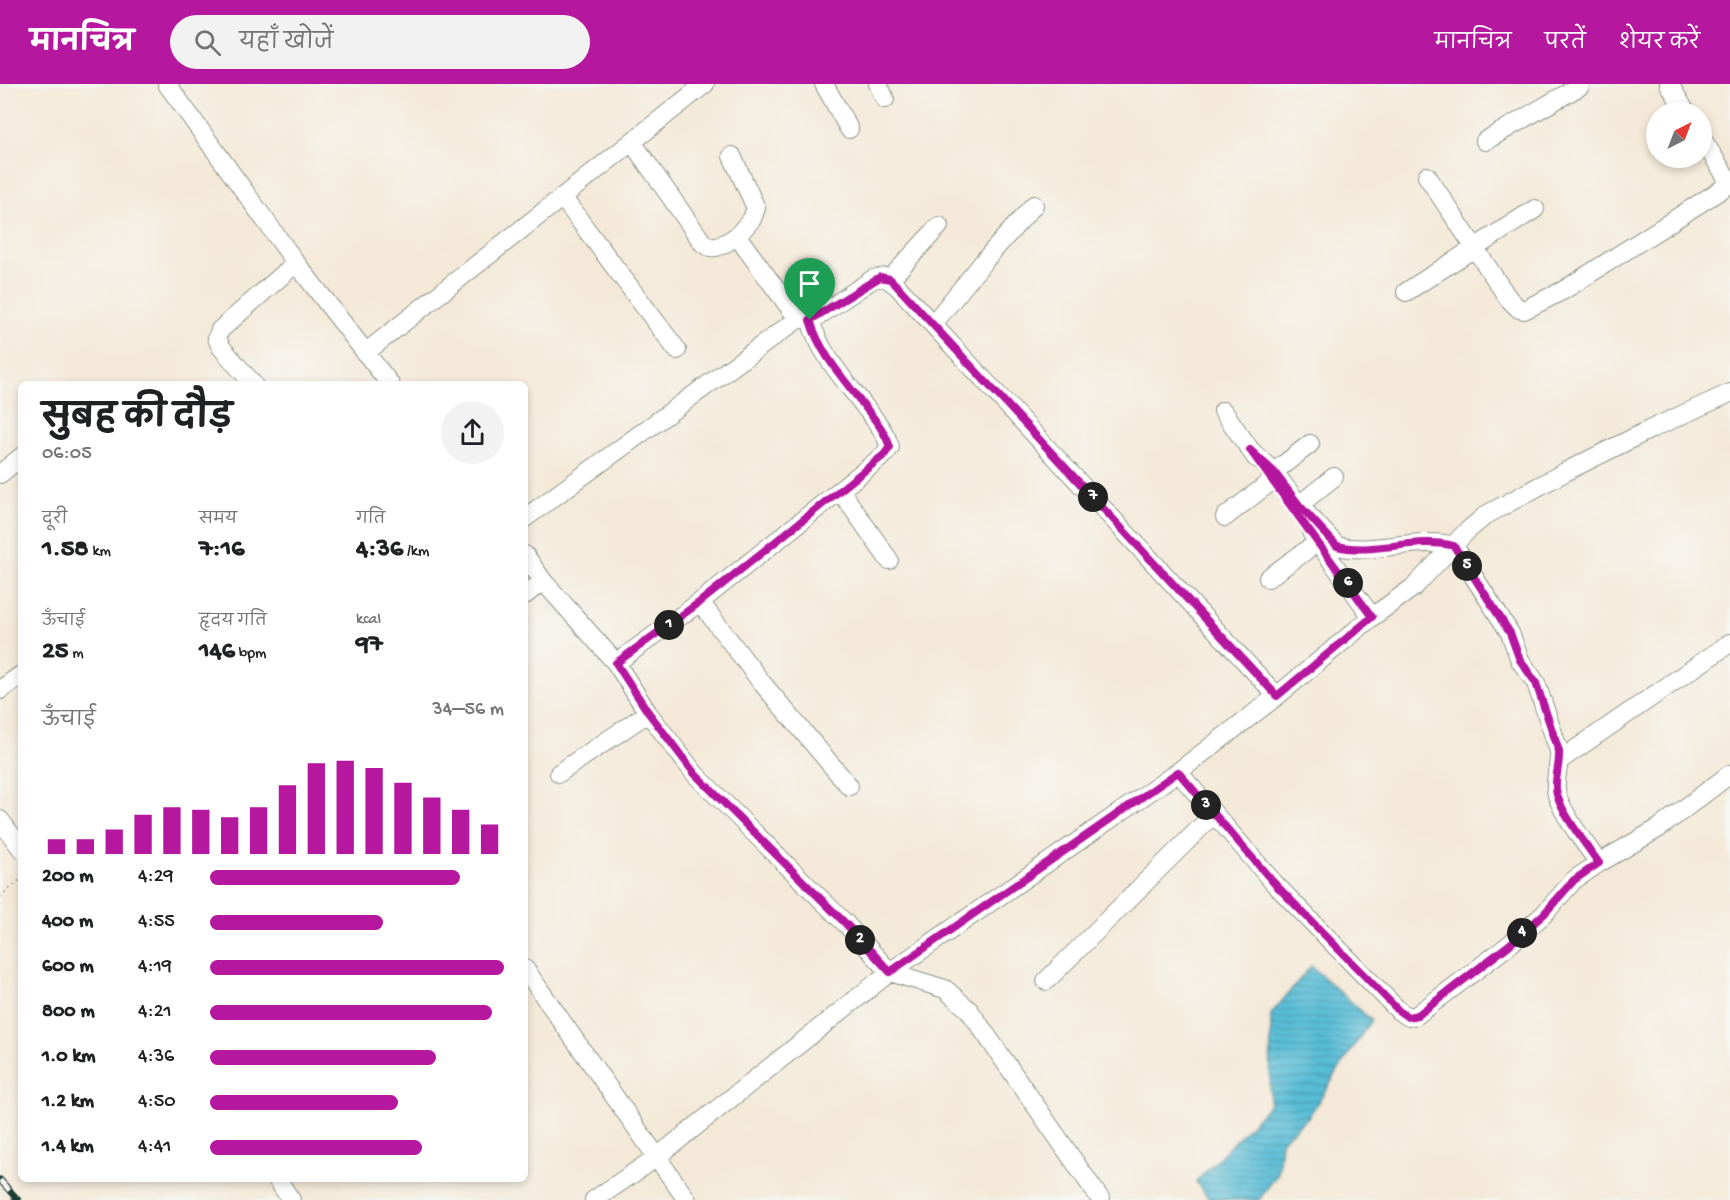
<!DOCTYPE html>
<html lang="hi">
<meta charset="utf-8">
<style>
:root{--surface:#fff;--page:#f2f2f2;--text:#202124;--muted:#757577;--accent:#b5179e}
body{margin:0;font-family:"Gochi Hand","Playpen Sans Deva",sans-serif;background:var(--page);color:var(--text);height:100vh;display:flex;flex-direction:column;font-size:22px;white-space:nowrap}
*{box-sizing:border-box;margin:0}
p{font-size:20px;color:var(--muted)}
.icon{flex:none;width:33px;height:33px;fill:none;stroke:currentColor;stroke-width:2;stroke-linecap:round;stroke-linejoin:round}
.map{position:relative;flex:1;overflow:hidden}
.sheet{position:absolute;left:18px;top:297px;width:510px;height:801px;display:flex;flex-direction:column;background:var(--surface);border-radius:9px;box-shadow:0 3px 9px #0003}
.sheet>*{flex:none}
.needle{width:39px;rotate:42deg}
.buttons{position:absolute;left:1646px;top:18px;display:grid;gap:12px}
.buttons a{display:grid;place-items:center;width:66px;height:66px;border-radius:50%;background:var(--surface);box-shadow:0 3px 9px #0003;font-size:30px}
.pin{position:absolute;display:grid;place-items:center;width:51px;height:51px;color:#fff;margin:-62px -26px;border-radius:50% 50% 50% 0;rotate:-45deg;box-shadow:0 0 6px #0007}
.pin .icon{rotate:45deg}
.km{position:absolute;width:30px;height:30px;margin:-15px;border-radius:50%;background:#222;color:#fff;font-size:16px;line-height:30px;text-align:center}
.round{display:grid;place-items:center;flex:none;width:63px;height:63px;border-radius:32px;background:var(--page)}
.summary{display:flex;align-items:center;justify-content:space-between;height:102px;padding:0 24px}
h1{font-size:33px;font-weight:700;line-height:45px}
.metrics{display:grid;grid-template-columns:repeat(3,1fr);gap:9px;height:102px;padding:6px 24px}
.metrics div{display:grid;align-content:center}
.metrics b{font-size:26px;font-weight:700}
.metrics small{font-size:16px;font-weight:400}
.metrics p{font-size:16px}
.chart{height:168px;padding:12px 24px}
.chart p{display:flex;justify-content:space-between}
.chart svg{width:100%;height:108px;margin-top:6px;stroke:var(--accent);stroke-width:6}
ul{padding:0 24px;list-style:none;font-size:20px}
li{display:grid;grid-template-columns:96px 72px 1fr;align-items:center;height:45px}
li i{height:15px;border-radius:8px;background:var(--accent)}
header{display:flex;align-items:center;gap:36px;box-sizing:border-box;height:84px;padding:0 30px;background:var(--accent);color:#fff}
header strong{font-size:28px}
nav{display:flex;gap:33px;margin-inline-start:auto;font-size:21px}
.search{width:420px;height:54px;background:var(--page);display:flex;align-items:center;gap:15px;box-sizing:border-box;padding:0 21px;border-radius:33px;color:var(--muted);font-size:22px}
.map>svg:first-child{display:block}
</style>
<header>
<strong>मानचित्र</strong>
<div class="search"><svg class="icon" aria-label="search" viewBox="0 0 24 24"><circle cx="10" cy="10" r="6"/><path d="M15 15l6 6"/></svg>यहाँ खोजें</div>
<nav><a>मानचित्र</a><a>परतें</a><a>शेयर करें</a></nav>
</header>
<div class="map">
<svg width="1730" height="1116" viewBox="0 0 1730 1116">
<defs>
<pattern id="water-rules" width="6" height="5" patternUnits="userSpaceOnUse" patternTransform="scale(1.5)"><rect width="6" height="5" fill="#59bdd7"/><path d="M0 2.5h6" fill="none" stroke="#499baf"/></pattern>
</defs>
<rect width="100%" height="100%" fill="#f6f6f2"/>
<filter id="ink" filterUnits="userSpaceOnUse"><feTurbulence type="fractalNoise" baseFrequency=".0167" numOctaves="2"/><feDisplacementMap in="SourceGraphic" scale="12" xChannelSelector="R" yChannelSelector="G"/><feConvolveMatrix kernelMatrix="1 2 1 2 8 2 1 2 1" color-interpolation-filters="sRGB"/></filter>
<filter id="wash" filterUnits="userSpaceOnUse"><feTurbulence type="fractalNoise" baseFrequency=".008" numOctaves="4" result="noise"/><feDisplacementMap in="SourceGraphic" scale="24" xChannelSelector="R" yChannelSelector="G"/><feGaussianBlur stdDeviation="1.35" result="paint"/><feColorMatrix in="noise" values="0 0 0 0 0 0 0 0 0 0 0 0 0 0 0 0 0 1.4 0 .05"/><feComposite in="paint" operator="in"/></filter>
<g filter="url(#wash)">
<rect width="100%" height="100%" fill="#f4e9d8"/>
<path fill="url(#water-rules)" stroke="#3c7d86" stroke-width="1.5" d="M1311 882 1371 936 1309 1032 1281 1057 1278 1089 1259 1116H1210L1196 1098 1270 1020 1271 930Z"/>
</g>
<g filter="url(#ink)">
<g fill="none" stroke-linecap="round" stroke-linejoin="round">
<defs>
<path id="street" d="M167 0 296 179 390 300
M824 0 849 45
M878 0 885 15
M1669 0 1686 28
M1701 53 1730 99
M1485 57 1580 2
M632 58 703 159C715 169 725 159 737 152
M732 72 756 124 752 135 737 152 798 235
M1427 92 1508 214 1519 225 1524 226 1564 206 1730 100
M562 113 677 266
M890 195 939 142
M1406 208 1535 125
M933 240 984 177 1034 121
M365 269 705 0
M253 300 221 263 217 254 220 246 229 238 296 179
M1223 327 1256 374
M1250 366 1274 388 1299 421 1337 462C1375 471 1417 452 1454 462L1510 549 1520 576 1536 599 1559 667C1560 680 1555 692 1556 705 1557 724 1587 762 1599 779
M1274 388 1310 360
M0 390 21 373
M840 406 889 476
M1299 421 1334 393
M1225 433 1273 396
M525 434 798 235H810L818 232 873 195 885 193 897 202 1277 612
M1312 450 1372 533
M525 471 543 497 616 579 648 629 695 690 846 840 890 888 945 905 969 926 1101 1116
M1268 494 1318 458
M525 511 543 497
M700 518 762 599 849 702
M616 579 700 518 884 371 890 363C885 347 875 336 865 323 844 295 820 270 810 235
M0 606 21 591
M1560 676 1730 559
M1178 688 1274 799 1399 927 1409 933 1417 931 1509 861 1544 830 1574 796 1599 779 1659 744 1730 690
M559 689 648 629
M0 736 21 764
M525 885 687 1116
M1046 897 1214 730
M277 1095 291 1116
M594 1116 657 1073 890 888 1178 688 1277 612 1372 533 1414 503 1466 448 1486 431 1565 388 1651 345 1730 309"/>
</defs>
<use href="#street" stroke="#8a9386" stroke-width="20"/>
<path stroke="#8a9386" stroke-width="2" stroke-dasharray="1.5 4.5" stroke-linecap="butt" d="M0 813 21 795"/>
<use href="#street" stroke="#fff" stroke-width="18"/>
<defs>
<path id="rail" d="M0 1096 18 1116"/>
</defs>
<use href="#rail" stroke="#1f3d34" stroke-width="7"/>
<use href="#rail" stroke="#f6f6f2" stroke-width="4.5" stroke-dasharray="14" stroke-linecap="butt"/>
</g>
</g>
<g fill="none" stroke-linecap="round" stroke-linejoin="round" filter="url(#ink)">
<defs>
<path id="route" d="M880 193 890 195 897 202 1277 612 1372 533 1250 366 1274 388 1299 421 1337 462C1375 471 1417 452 1454 462L1510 549 1520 576 1536 599 1559 667C1560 680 1555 692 1556 705 1557 724 1587 762 1599 779L1574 796 1544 830 1509 861 1418 931 1408 933 1399 927 1274 799 1178 688 890 888 846 840 695 690 648 628 616 579 700 518 884 371 890 363C885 347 875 336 865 323 844 295 820 270 810 236Z"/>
</defs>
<use href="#route" stroke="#fff" stroke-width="12"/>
<use href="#route" stroke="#b5179e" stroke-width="8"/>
</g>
</svg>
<div class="buttons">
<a><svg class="needle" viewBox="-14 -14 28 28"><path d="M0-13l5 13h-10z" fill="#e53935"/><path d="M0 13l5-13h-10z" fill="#757577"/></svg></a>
</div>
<div class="pin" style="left:810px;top:236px;background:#1e9e55"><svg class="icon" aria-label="arrive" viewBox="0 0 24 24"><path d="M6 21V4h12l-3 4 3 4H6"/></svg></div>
<b class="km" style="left:669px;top:541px">1</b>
<b class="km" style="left:860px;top:856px">2</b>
<b class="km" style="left:1206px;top:721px">3</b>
<b class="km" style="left:1522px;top:849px">4</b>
<b class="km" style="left:1467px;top:482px">5</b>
<b class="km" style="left:1348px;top:499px">6</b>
<b class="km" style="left:1093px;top:413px">7</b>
<section class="sheet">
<div class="summary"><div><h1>सुबह की दौड़</h1><p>06:05</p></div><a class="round"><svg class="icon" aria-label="share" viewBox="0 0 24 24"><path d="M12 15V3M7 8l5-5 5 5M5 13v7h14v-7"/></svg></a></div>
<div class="metrics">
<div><p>दूरी</p><b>1.58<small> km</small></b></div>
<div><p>समय</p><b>7:16</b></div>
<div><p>गति</p><b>4:36<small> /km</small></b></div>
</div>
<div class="metrics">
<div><p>ऊँचाई</p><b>25<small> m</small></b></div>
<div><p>हृदय गति</p><b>146<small> bpm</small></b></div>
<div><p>kcal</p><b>97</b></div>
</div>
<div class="chart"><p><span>ऊँचाई</span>34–56 m</p>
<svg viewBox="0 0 160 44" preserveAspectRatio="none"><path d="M5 44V38M15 44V38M25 44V34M35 44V28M45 44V25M55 44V26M65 44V29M75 44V25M85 44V16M95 44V7M105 44V6M115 44V9M125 44V15M135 44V21M145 44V26M155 44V32"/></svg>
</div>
<ul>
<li><b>200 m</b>4:29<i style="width:85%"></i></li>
<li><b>400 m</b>4:55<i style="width:59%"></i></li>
<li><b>600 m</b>4:19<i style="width:100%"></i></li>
<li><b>800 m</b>4:21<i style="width:96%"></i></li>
<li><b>1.0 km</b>4:36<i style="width:77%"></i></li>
<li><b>1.2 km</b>4:50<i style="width:64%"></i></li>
<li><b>1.4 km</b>4:41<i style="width:72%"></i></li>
</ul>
</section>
</div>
